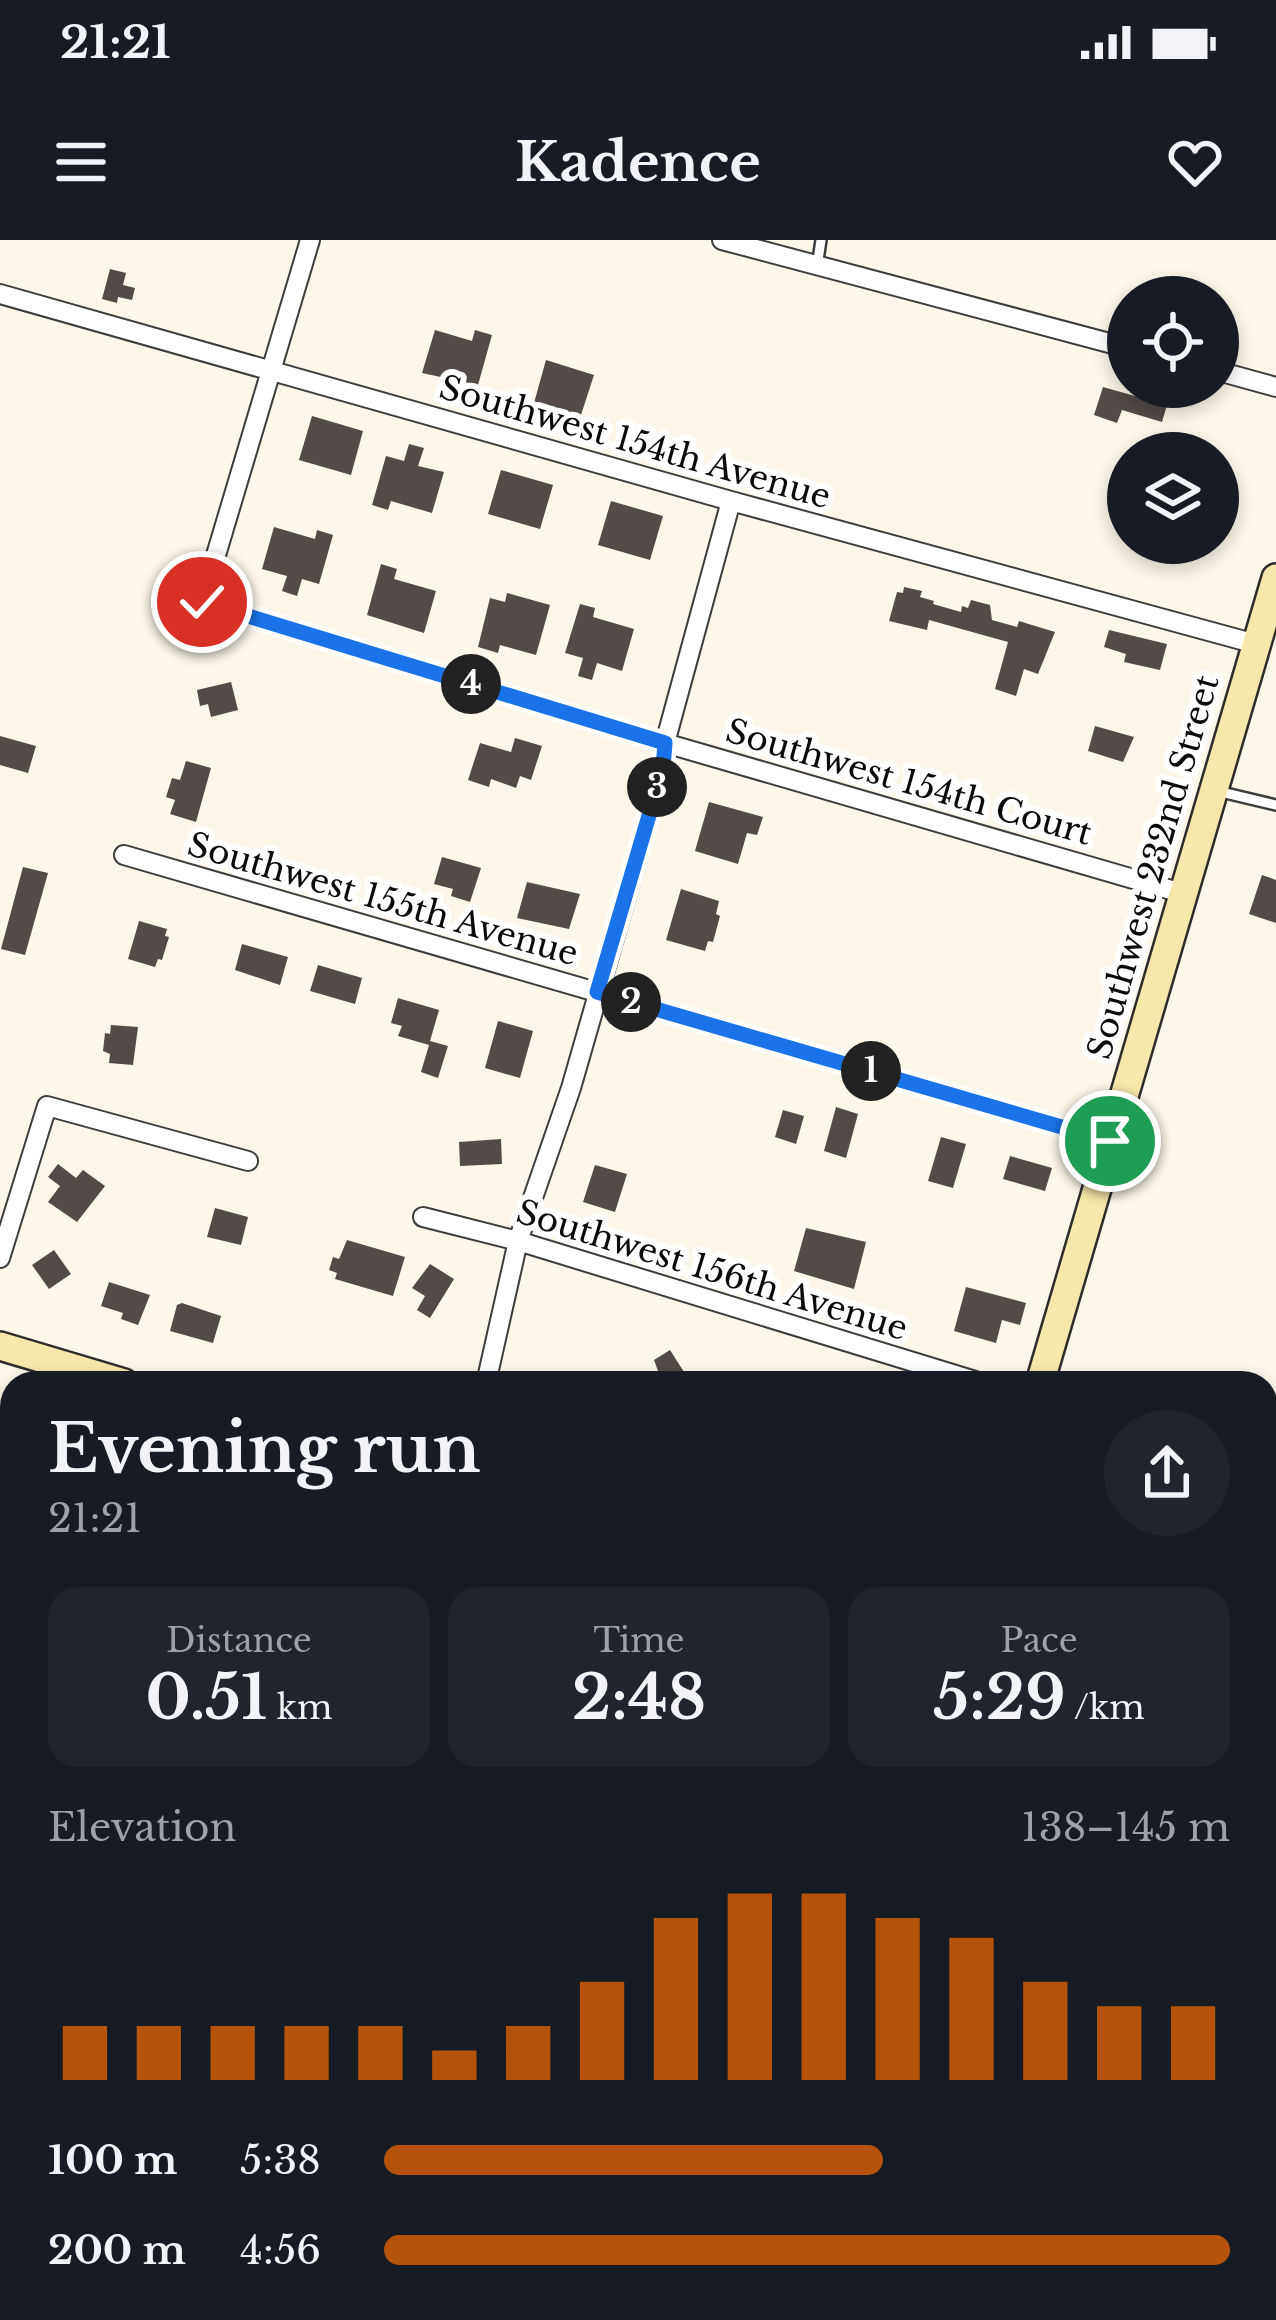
<!DOCTYPE html>
<meta charset="utf-8">
<style>
:root{--surface:#171b24;--page:#20242c;--text:#f1f3f6;--muted:#9ea1a6;--accent:#b45309}
body{margin:0;font-family:"Libre Baskerville",serif;background:var(--page);color:var(--text);height:100vh;display:flex;flex-direction:column;font-size:45px;white-space:nowrap}
*{box-sizing:border-box;margin:0}
p{font-size:39px;color:var(--muted)}
.icon{flex:none;width:66px;height:66px;fill:none;stroke:currentColor;stroke-width:2;stroke-linecap:round;stroke-linejoin:round}
.map{position:relative;flex:1;overflow:hidden}
.drawer{position:absolute;left:0px;top:1131px;width:1278px;height:951px;display:flex;flex-direction:column;background:var(--surface);border-radius:36px 36px 0 0;box-shadow:0 6px 18px #0003}
.drawer>*{flex:none}
.fabs{position:absolute;left:1107px;top:36px;display:grid;gap:24px}
.fabs a{display:grid;place-items:center;width:132px;height:132px;border-radius:50%;background:var(--surface);box-shadow:0 6px 18px #0003;font-size:60px}
.pin{position:absolute;display:grid;place-items:center;width:102px;height:102px;color:#fff;margin:-51px;border:6px solid #fff;border-radius:50%;box-shadow:0 3px 12px #0007}
.km{position:absolute;width:60px;height:60px;margin:-30px;border-radius:50%;background:#222;color:#fff;font-size:33px;line-height:60px;text-align:center}
.round{display:grid;place-items:center;flex:none;width:126px;height:126px;border-radius:63px;background:var(--page)}
.head{display:flex;align-items:center;justify-content:space-between;height:204px;padding:0 48px}
h1{font-size:66px;font-weight:700;line-height:90px}
.metrics{display:grid;grid-template-columns:repeat(3,1fr);gap:18px;height:204px;padding:12px 48px}
.metrics div{display:grid;align-content:center;border-radius:30px;background:var(--page);text-align:center}
.metrics b{font-size:60px;font-weight:700}
.metrics small{font-size:33px;font-weight:400}
.metrics p{font-size:33px}
.chart{height:336px;padding:24px 48px}
.chart p{display:flex;justify-content:space-between}
.chart svg{width:100%;height:216px;margin-top:12px;stroke:var(--accent);stroke-width:6}
ul{padding:0 48px;list-style:none;font-size:39px}
li{display:grid;grid-template-columns:192px 144px 1fr;align-items:center;height:90px}
li i{height:30px;border-radius:15px;background:var(--accent)}
.status{display:flex;justify-content:space-between;align-items:center;height:84px;padding:0 60px;background:var(--surface);direction:ltr}
.status svg{height:33px;fill:currentColor}
header{display:flex;justify-content:space-between;align-items:center;height:156px;padding:0 48px;background:var(--surface);font-size:54px;font-weight:700}
.map>svg:first-child{display:block}
</style>
<div class="status"><b>21:21</b><svg viewBox="0 0 49 12"><path d="M0 12V9h3v3zM5 12V6h3v6zM10 12V3h3v9zM15 12V0h3v12zM26 1h20v11H26zM47 4h2v5h-2z"/></svg></div>
<header><svg class="icon" aria-label="menu" viewBox="0 0 24 24"><path d="M4 6h16M4 12h16M4 18h16"/></svg>Kadence<svg class="icon" aria-label="heart" viewBox="0 0 24 24"><path d="M12 20l-8-8c-3-5 5-10 8-4 3-6 11-1 8 4z"/></svg></header>
<div class="map">
<svg width="1276" height="2080" viewBox="0 0 1276 2080">
<rect width="100%" height="100%" fill="#fdf7ea"/>
<path fill="#524b48" d="M110 29 126 33 123 45 135 48 132 60 118 57 117 63 102 59Z
M435 90 472 101 475 90 492 95 478 145 422 133Z
M546 120 594 135 580 178 534 163Z
M1103 147 1167 165 1162 182 1122 170 1117 183 1094 175Z
M312 176 363 191 351 235 299 220Z
M409 204 424 208 418 226 444 232 432 273 391 261 388 270 372 265 386 216 404 221Z
M501 230 553 245 540 289 488 274Z
M611 261 663 276 650 320 598 305Z
M274 287 315 299 317 290 333 295 319 344 302 339 297 356 282 351 287 336 262 329Z
M381 324 397 329 394 339 436 351 424 393 367 375Z
M904 347 922 351 920 357 934 361 933 364 961 372 962 366 968 368 971 360 990 365 992 380 1017 387 1019 381 1055 392 1038 434 1024 429 1016 456 995 449 1008 402 929 380 927 390 889 381 897 352 903 353Z
M507 353 550 365 536 415 500 405 498 413 478 407 490 358 505 362Z
M580 364 595 368 593 377 634 389 622 431 597 423 592 440 578 436 583 418 565 413Z
M1109 390 1167 404 1160 430 1124 422 1126 414 1104 407Z
M231 442 238 470 211 477 208 464 200 466 197 450Z
M1095 486 1134 497 1123 522 1088 511Z
M0 496 36 506 28 533 0 525Z
M515 498 542 506 531 540 520 536 516 548 491 539 489 547 468 540 480 503 511 512Z
M186 521 211 528 196 582 170 574 175 560 166 557 172 538 180 540Z
M709 562 763 577 757 595 747 593 738 624 695 611Z
M442 617 481 628 470 662 451 656 453 649 434 644Z
M23 627 48 633 25 715 1 709Z
M1262 635 1276 640V683L1249 674Z
M527 642 580 654 569 689 517 678Z
M681 649 719 661 716 674 720 676 713 702 708 701 705 711 666 700Z
M139 681 167 689 165 696 169 697 162 720 158 719 155 727 128 719Z
M242 704 288 717 280 745 235 730Z
M318 725 362 738 355 764 310 751Z
M398 758 439 770 430 801 448 806 438 838 421 832 429 805 398 796 402 786 391 783Z
M498 781 533 791 520 838 485 828Z
M111 785 138 787 133 825 109 823 110 814 103 811 105 793 110 794Z
M836 867 858 874 846 918 824 911Z
M783 870 804 876 796 904 775 897Z
M941 897 966 904 953 948 928 941Z
M501 899 502 924 460 926 459 902Z
M1010 916 1052 928 1045 951 1003 939Z
M58 924 76 938 83 930 105 946 77 982 48 962 60 946 48 937Z
M595 925 627 934 615 972 583 962Z
M215 968 248 977 241 1005 207 997Z
M806 988 866 1002 854 1049 794 1031Z
M347 1000 405 1017 393 1056 335 1039 337 1033 329 1030 333 1017 339 1019Z
M54 1010 71 1034 49 1049 32 1025Z
M430 1024 454 1039 430 1078 417 1070 425 1056 412 1048Z
M109 1042 150 1055 138 1085 121 1079 123 1073 101 1066Z
M966 1047 1026 1063 1020 1085 1002 1080 996 1103 954 1091Z
M182 1063 221 1076 213 1103 170 1091 177 1065Z
M670 1110 691 1143H638L658 1131 654 1120Z"/>
<g fill="none" stroke-linecap="round" stroke-linejoin="round">
<defs>
<path id="lane" d="M817 27 821 0
M1217 551 1276 565
M1266 2010 1276 2012"/>
<path id="street" d="M310 0 202 362 665 503 1185 654
M722 0 1128 108
M0 54 731 261 1256 404
M1218 131 1276 147
M124 615 1110 901
M423 977 518 1001 982 1143
M0 1018 47 866 248 921
M486 1143 518 1001 571 848 663 528 665 503 731 261"/>
<path id="secondary" d="M0 1106 124 1143
M1040 1143 1276 338
M1266 1476 1276 1479
M763 2080 766 2070"/>
</defs>
<use href="#lane" stroke="#3d3d3d" stroke-width="14"/>
<use href="#street" stroke="#3d3d3d" stroke-width="22"/>
<use href="#secondary" stroke="#2c2c2c" stroke-width="32"/>
<path stroke="#2c2c2c" stroke-width="3" stroke-dasharray="12 6" stroke-linecap="butt" d="M317 2070 349 2080
M371 2070 406 2080
M0 2071 30 2080
M219 2080 222 2070
M724 2080 727 2070"/>
<use href="#lane" stroke="#fff" stroke-width="9"/>
<use href="#street" stroke="#fff" stroke-width="18"/>
<use href="#secondary" stroke="#f8e7aa" stroke-width="27"/>
</g>
<g fill="none" stroke-linecap="round" stroke-linejoin="round">
<defs>
<path id="route" d="M202 362 665 503 663 528 597 752 1110 901"/>
</defs>
<use href="#route" stroke="#fff" stroke-width="24"/>
<use href="#route" stroke="#1a73e8" stroke-width="15"/>
</g>
<g text-anchor="middle" dominant-baseline="central" stroke-width="12" stroke-linejoin="round" paint-order="stroke">
<g font-size="33" fill="#0a0a0a" stroke="#fff">
<text transform="translate(635 202) rotate(16)">Southwest 154th Avenue</text>
<text transform="translate(909 542) rotate(16)">Southwest 154th Court</text>
<text transform="translate(1153 627) rotate(-74)">Southwest 232nd Street</text>
<text transform="translate(383 659) rotate(16)">Southwest 155th Avenue</text>
<text transform="translate(712 1030) rotate(17)">Southwest 156th Avenue</text>
</g>
</g>
</svg>
<div class="fabs">
<a><svg class="icon" aria-label="locate" viewBox="0 0 24 24"><circle cx="12" cy="12" r="6"/><path d="M12 2v4M12 18v4M2 12h4M18 12h4"/></svg></a>
<a><svg class="icon" aria-label="layers" viewBox="0 0 24 24"><path d="M12 4l9 5-9 5-9-5zM3 14l9 5 9-5"/></svg></a>
</div>
<div class="pin" style="left:1110px;top:901px;background:#1e9e55"><svg class="icon" aria-label="arrive" viewBox="0 0 24 24"><path d="M6 21V4h12l-3 4 3 4H6"/></svg></div>
<div class="pin" style="left:202px;top:362px;background:#d93025"><svg class="icon" aria-label="check" viewBox="0 0 24 24"><path d="M5 12l5 5 9-10"/></svg></div>
<b class="km" style="left:871px;top:831px">1</b>
<b class="km" style="left:631px;top:762px">2</b>
<b class="km" style="left:657px;top:547px">3</b>
<b class="km" style="left:471px;top:444px">4</b>
<section class="drawer">
<div class="head"><div><h1>Evening run</h1><p>21:21</p></div><a class="round"><svg class="icon" aria-label="share" viewBox="0 0 24 24"><path d="M12 15V3M7 8l5-5 5 5M5 13v7h14v-7"/></svg></a></div>
<div class="metrics">
<div><p>Distance</p><b>0.51<small> km</small></b></div>
<div><p>Time</p><b>2:48</b></div>
<div><p>Pace</p><b>5:29<small> /km</small></b></div>
</div>
<div class="chart"><p><span>Elevation</span>138–145 m</p>
<svg viewBox="0 0 160 44" preserveAspectRatio="none"><path d="M5 44V33M15 44V33M25 44V33M35 44V33M45 44V33M55 44V38M65 44V33M75 44V24M85 44V11M95 44V6M105 44V6M115 44V11M125 44V15M135 44V24M145 44V29M155 44V29"/></svg>
</div>
<ul>
<li><b>100 m</b>5:38<i style="width:59%"></i></li>
<li><b>200 m</b>4:56<i style="width:100%"></i></li>
</ul>
</section>
</div>
